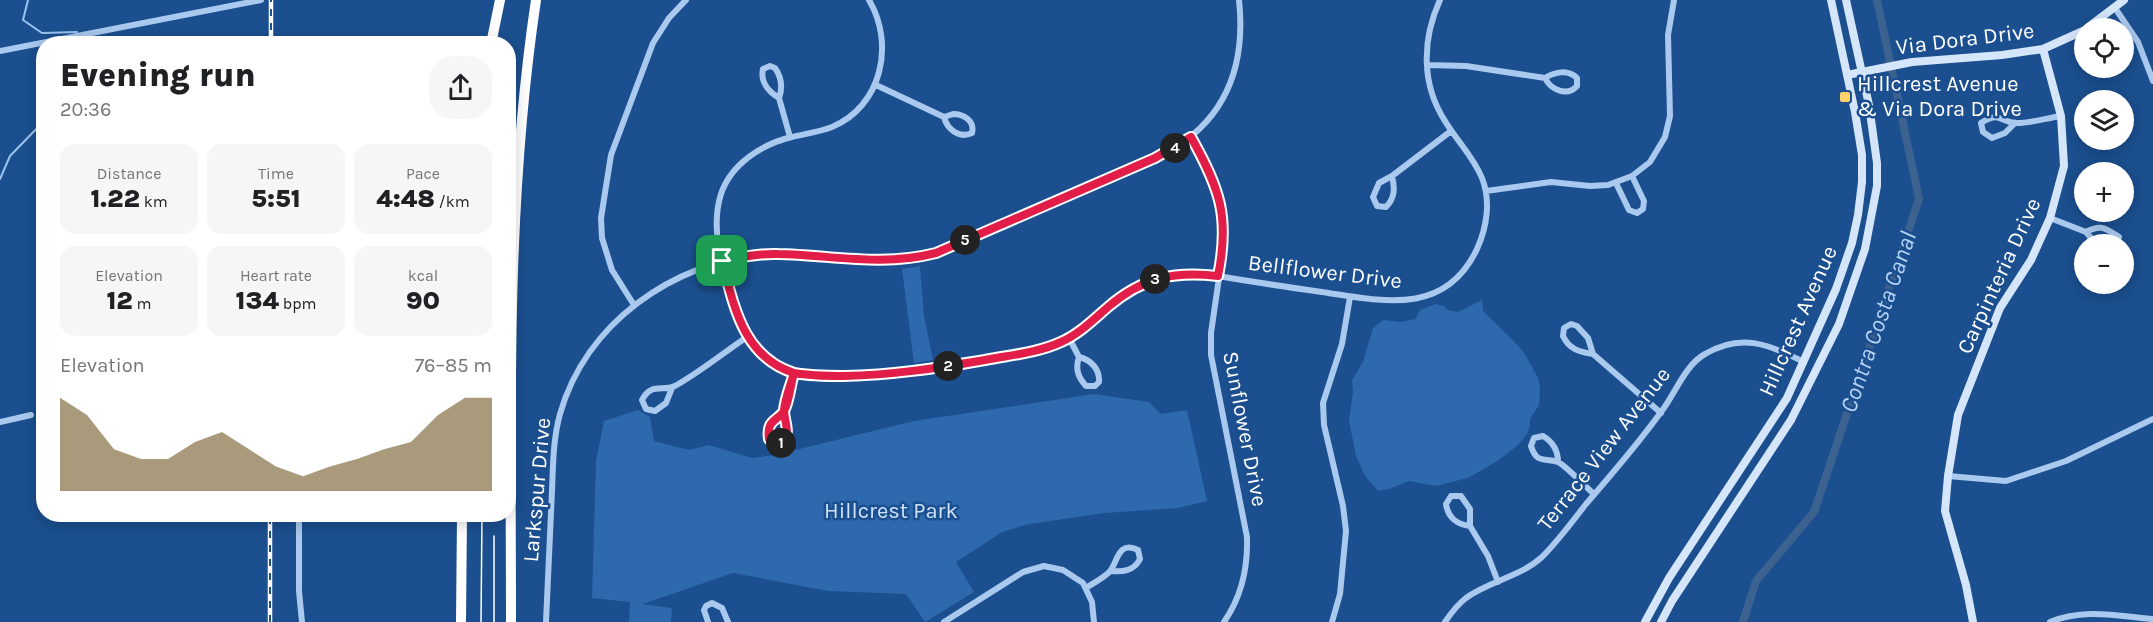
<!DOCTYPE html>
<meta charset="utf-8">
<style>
:root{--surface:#fff;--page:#f6f6f6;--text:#202124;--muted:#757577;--accent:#847042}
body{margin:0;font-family:Karla,sans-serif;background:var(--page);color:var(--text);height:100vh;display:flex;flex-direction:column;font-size:22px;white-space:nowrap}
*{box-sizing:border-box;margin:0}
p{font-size:20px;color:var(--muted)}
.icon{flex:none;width:33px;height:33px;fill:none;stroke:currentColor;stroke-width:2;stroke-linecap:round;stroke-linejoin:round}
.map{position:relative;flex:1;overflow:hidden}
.drawer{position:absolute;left:36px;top:36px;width:480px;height:486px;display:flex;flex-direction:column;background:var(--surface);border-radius:24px;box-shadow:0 3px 15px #0003}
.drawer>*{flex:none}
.controls{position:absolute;left:2074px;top:18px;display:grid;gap:12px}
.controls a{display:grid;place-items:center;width:60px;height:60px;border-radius:50%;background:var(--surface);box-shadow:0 3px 15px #0003;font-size:30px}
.pin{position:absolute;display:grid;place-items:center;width:51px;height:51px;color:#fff;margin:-26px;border-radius:12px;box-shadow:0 3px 9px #0006}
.km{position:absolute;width:30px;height:30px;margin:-15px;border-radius:50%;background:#222;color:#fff;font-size:16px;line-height:30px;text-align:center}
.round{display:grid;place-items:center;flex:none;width:63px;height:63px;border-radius:24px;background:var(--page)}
.overview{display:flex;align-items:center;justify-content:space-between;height:102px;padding:0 24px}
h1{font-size:33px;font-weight:800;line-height:45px}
.figures{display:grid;grid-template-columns:repeat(3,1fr);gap:9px;height:102px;padding:6px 24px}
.figures div{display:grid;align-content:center;border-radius:15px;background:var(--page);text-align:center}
.figures b{font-size:26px;font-weight:800}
.figures small{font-size:16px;font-weight:400}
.figures p{font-size:16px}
.chart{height:168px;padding:12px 24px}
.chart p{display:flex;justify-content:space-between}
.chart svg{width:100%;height:108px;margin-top:6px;fill:var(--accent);opacity:.7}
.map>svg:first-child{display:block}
</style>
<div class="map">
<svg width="2153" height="622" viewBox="0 0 2153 622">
<rect width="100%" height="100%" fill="#1b4f8f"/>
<path fill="#2e69ad" d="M920 266 924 316 933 360 914 363 902 269Z
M1482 300 1483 311 1513 340 1525 354 1538 378 1540 388 1539 405 1530 419V426L1527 434 1518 445 1499 460 1468 478 1435 486 1409 481 1389 489 1378 491 1365 476 1356 456 1349 421 1353 392 1352 380 1363 362 1373 328 1383 320 1401 322 1415 319 1420 310 1436 304 1444 306 1448 310 1458 312Z
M1094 394 1149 402 1161 414 1187 410 1207 501 1178 508 1105 513 1029 524 1002 532 956 562 974 592 925 622 906 594 828 591 733 573 643 604 672 608 671 622H629L630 602 592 598 596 461 604 421 638 410 650 417 654 441 689 450 709 445 752 458 775 455 914 421Z"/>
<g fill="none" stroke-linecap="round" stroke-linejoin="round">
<path stroke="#9cc4f0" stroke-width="2" d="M28 0 23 20 42 33 77 32
M86 40 89 44
M0 179 10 156 44 121"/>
<path stroke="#3c6290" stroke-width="8" d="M1743 622 1756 581 1814 512 1919 199 1877 0"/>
<path stroke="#a9c9ee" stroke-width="6" d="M869 0C895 44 882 106 832 127 819 132 805 134 792 137 762 144 731 164 721 194 708 235 727 280 738 319 748 341 763 360 787 370 804 377 823 376 841 376 889 375 934 369 981 360 1007 356 1033 353 1057 344 1076 336 1090 323 1105 309 1141 278 1171 271 1218 276 1253 282 1287 287 1322 292 1381 301 1445 317 1477 249 1487 227 1491 201 1482 178 1473 156 1457 141 1445 121 1421 84 1422 39 1440 0
M2115 8 2138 42 2153 81
M0 51 261 0
M1427 65 1466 66 1545 78C1555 72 1568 69 1577 78V86C1567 97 1551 90 1545 78
M770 66 775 68C782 78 783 87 779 98 769 92 760 82 763 69Z
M876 85 944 117
M779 98 790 137
M953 114C964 114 975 121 972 133 959 139 947 129 944 117Z
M2015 123 2005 133 1992 138 1983 132 1981 123C2000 110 2001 123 2017 123 2032 123 2047 118 2061 116
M1191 137 1213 179 1224 221 1222 257 1211 333V355L1247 537C1248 568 1242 596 1224 622
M1392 176C1395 188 1395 198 1386 207L1377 206 1373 197 1379 183 1392 176 1451 131
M1616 183 1629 210 1637 213 1643 209 1644 201 1632 176
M1486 191 1551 182 1590 186 1608 185 1632 176 1650 162 1665 137 1670 116 1668 35 1674 0
M2050 218 2086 232 2096 244
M2086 232C2101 224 2105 228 2119 237L2116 244
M634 305 612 270 602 238 601 218 611 155 653 43 669 18 686 0
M1069 338 1079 357C1091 360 1100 369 1099 382L1095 386H1086C1078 377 1075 369 1079 357
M1593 354C1579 352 1569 349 1563 336L1564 328 1571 324 1577 326 1588 338 1593 354 1661 413
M672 388 666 403 655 411 646 409 642 400C651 382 663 392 675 386 700 372 723 353 747 337
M784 412C774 418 767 426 769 439L773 444H781C793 434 784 424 784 412 784 402 791 383 794 373
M0 422 31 415
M1558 462C1558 450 1553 442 1543 436L1534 438 1531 446C1537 465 1545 457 1558 462 1565 465 1587 488 1594 494
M1948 476 2006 481 2066 461 2153 419
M299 514V591L302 622
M1470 526C1456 524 1448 518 1446 504L1451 496H1461L1470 509V526L1488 556 1498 582
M1086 588C1093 583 1106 577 1111 570 1118 559 1119 541 1138 550L1140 559C1134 571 1123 572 1111 571
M546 622C548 578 550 534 552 491 553 466 553 439 560 414 586 323 673 262 765 254 799 251 834 260 869 261 891 261 914 258 936 253L1168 152C1226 119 1246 65 1239 0
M708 622 704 610 706 606 712 603 722 608 728 622
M944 622 1023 572 1044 566 1063 570 1083 583 1092 602 1094 622
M1332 622 1340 594 1346 531 1343 506 1324 425 1323 403 1342 344 1350 297
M1445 622C1451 613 1457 605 1466 598 1489 581 1520 577 1542 557 1558 541 1572 522 1586 504 1612 474 1638 444 1661 412 1675 394 1685 365 1705 354 1742 332 1769 345 1804 362
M2050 622C2084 608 2118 616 2153 619"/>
<path stroke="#d6e6fa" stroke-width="8" d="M2087 28 2124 0
M1847 75 1912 62 2002 55 2043 49 2085 30
M1645 622 1669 578 1787 398 1836 289 1852 243 1858 215 1862 182V155L1855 112 1831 0
M1661 622 1672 601 1791 420 1839 324 1865 249 1877 186V163L1869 105 1846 0
M1973 622 1966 585 1945 511 1948 476 1958 415 2000 308 2031 260 2050 218 2064 166 2061 116 2043 49"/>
<path stroke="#fff" stroke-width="10" d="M491 44 500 0
M461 622 462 514
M511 622C511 413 505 207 536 0"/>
<path stroke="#fff" stroke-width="1.5" d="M481 622 482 514
M494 622V536"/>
<defs>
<path id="rail" d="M271 44V0
M270 622V514"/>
</defs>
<use href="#rail" stroke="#fff" stroke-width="4.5"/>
<use href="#rail" stroke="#1b4f8f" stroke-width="2" stroke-dasharray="7" stroke-linecap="butt"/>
</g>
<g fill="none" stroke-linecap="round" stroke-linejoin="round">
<defs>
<path id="route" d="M722 261C734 306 743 357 794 373 791 382 789 403 784 411 778 421 766 419 769 439 773 444 777 446 783 442 791 431 784 422 784 410 785 398 791 384 794 373 811 376 827 376 844 376 892 375 938 368 985 360 1010 355 1037 353 1061 342 1079 334 1093 320 1108 307 1143 277 1174 271 1218 276 1230 217 1220 189 1191 137L1155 158 936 253C881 267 832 255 778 254 759 253 740 257 722 261"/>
</defs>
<use href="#route" stroke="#fff" stroke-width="12"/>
<use href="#route" stroke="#e11d48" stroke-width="8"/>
</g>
<rect fill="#ffd166" stroke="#1b4f8f" stroke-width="2" x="1839" y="91" width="12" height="12" rx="3"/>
<g text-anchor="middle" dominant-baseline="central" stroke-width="5" stroke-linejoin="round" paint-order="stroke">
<g font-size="22" fill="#fff" stroke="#1b4f8f">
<text transform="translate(1965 39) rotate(-7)">Via Dora Drive</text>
<text transform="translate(1325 272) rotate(7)">Bellflower Drive</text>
<text transform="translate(1999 276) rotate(-65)">Carpinteria Drive</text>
<text transform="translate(1798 321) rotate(-66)">Hillcrest Avenue</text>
<text transform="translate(1245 429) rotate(79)">Sunflower Drive</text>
<text transform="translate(1604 449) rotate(-52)">Terrace View Avenue</text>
<text transform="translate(537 490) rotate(-85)">Larkspur Drive</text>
</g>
<g font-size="22" fill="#fff" stroke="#1b4f8f" text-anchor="start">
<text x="1857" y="84">Hillcrest Avenue<tspan x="1857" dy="25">&amp; Via Dora Drive</tspan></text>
</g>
<g font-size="22" fill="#cfe3fa" stroke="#1b4f8f">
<text x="891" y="511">Hillcrest Park</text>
</g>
<g font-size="24" font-style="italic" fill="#b5d3f5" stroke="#1b4f8f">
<text transform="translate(1878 322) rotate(-71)">Contra Costa Canal</text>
</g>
</g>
</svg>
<div class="controls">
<a><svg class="icon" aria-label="locate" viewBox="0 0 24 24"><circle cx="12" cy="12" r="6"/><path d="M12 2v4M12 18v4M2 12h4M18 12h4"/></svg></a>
<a><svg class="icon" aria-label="layers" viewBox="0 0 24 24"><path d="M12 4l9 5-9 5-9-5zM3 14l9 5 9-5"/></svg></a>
<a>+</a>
<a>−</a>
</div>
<div class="pin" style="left:722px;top:261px;background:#1e9e55"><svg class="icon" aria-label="arrive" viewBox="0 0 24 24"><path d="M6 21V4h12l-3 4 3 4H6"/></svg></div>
<b class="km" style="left:781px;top:443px">1</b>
<b class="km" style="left:948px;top:366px">2</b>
<b class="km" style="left:1155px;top:279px">3</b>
<b class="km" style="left:1175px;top:148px">4</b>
<b class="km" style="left:965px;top:240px">5</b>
<section class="drawer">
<div class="overview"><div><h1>Evening run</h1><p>20:36</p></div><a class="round"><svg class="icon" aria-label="share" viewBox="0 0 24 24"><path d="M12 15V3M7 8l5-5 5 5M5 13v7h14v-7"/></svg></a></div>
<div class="figures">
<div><p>Distance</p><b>1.22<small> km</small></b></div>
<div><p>Time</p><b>5:51</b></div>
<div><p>Pace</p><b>4:48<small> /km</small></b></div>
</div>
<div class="figures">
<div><p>Elevation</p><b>12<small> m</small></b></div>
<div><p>Heart rate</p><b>134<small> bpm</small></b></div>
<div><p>kcal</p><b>90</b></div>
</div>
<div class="chart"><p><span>Elevation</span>76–85 m</p>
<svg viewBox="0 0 160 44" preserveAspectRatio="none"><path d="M0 44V6L10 13L20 27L30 31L40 31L50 24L60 20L70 27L80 34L90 38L100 34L110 31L120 27L130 24L140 13L150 6L160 6V44z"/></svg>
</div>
</section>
</div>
